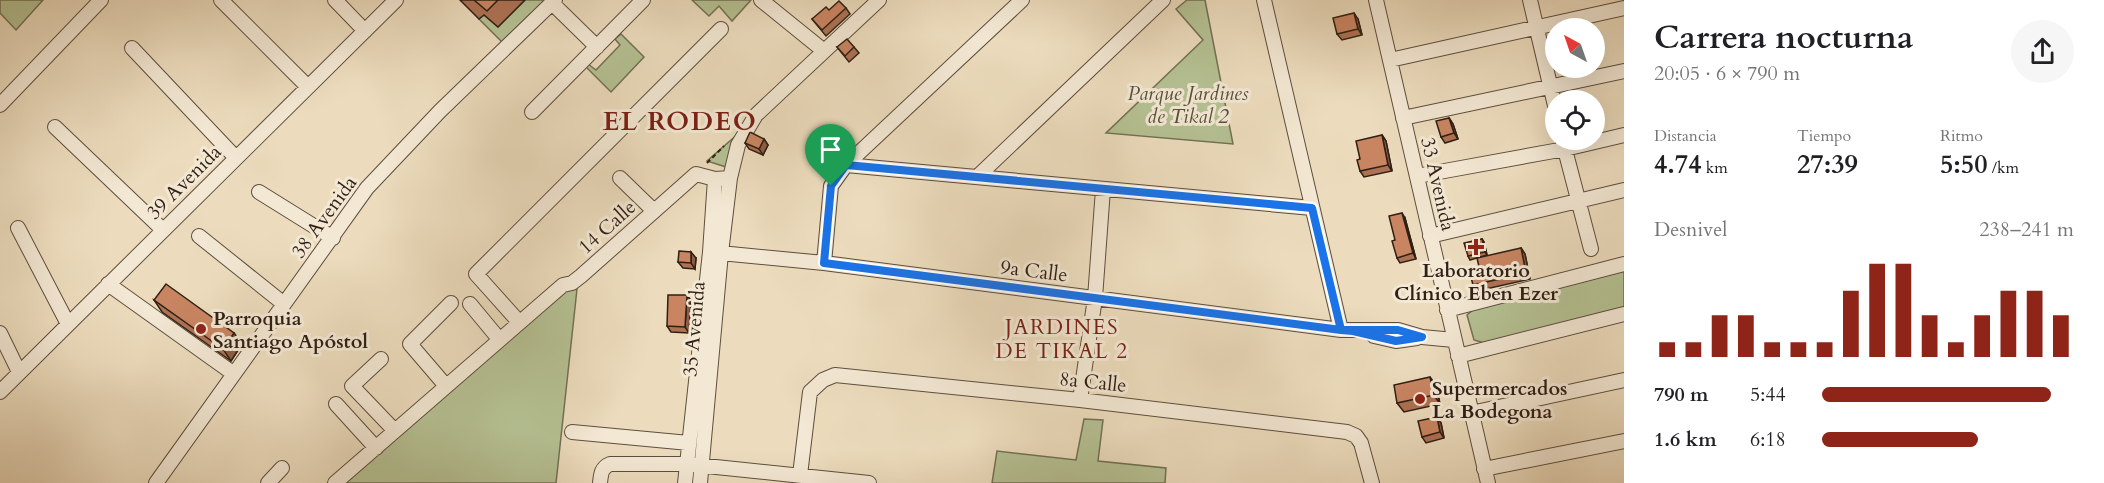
<!DOCTYPE html>
<html lang="es">
<meta charset="utf-8">
<style>
:root{--surface:#fff;--page:#f6f6f6;--text:#202124;--muted:#757577;--accent:#8f2418}
body{margin:0;font-family:Cardo,serif;background:var(--page);color:var(--text);height:100vh;display:flex;flex-direction:column;font-size:22px;white-space:nowrap}
*{box-sizing:border-box;margin:0}
p{font-size:20px;color:var(--muted)}
.icon{flex:none;width:33px;height:33px;fill:none;stroke:currentColor;stroke-width:2;stroke-linecap:round;stroke-linejoin:round}
.map{position:relative;flex:1;overflow:hidden}
.panel{display:flex;flex-direction:column;background:var(--surface);width:480px}
.panel>*{flex:none}
.needle{width:39px;rotate:320deg}
.tools{position:absolute;left:1545px;top:18px;display:grid;gap:12px}
.tools a{display:grid;place-items:center;width:60px;height:60px;border-radius:50%;background:var(--surface);box-shadow:0 6px 24px #0002;font-size:30px}
.pin{position:absolute;display:grid;place-items:center;width:51px;height:51px;color:#fff;margin:-62px -26px;border-radius:50% 50% 50% 0;rotate:-45deg;box-shadow:0 0 6px #0007}
.pin .icon{rotate:45deg}
.round{display:grid;place-items:center;flex:none;width:63px;height:63px;border-radius:32px;background:var(--page)}
.head{display:flex;align-items:center;justify-content:space-between;height:102px;padding:0 30px}
h1{font-size:33px;font-weight:800;line-height:45px}
.stats{display:grid;grid-template-columns:repeat(3,1fr);gap:9px;height:102px;padding:6px 30px}
.stats div{display:grid;align-content:center}
.stats b{font-size:26px;font-weight:800}
.stats small{font-size:16px;font-weight:400}
.stats p{font-size:16px}
.chart{height:168px;padding:12px 30px}
.chart p{display:flex;justify-content:space-between}
.chart svg{width:100%;height:108px;margin-top:6px;stroke:var(--accent);stroke-width:6}
ul{padding:0 30px;list-style:none;font-size:20px}
li{display:grid;grid-template-columns:96px 72px 1fr;align-items:center;height:45px}
li i{height:15px;border-radius:8px;background:var(--accent)}
main{display:flex;flex:1;min-height:0}
.map>svg:first-child{display:block}
</style>
<main>
<div class="map">
<svg width="1624" height="483" viewBox="0 0 1624 483">
<rect width="100%" height="100%" fill="#ecdcbd"/>
<filter id="stains"><feTurbulence type="fractalNoise" baseFrequency=".00333" numOctaves="4"/><feColorMatrix values="0 0 0 0 .2 0 0 0 0 .09 0 0 0 0 .02 0 0 0 .5 -.17"/></filter>
<radialGradient id="worn" r=".72"><stop offset=".6" stop-color="#630" stop-opacity="0"/><stop offset="1" stop-color="#630" stop-opacity=".3"/></radialGradient>
<path fill="#b5c193" stroke="#727054" stroke-width="1.5" d="M0 0H43L16 30 0 13Z
M525 0H545L502 42 479 19 484 15 498 27Z
M692 0H751L732 21 719 6 709 16Z
M1187 0H1205L1233 144 1106 133 1203 40 1176 9Z
M621 34 644 57 611 92 586 67 588 64 596 70 620 45 615 39Z
M739 133 726 167 707 161Z
M1624 271V310L1484 343 1474 340 1467 315 1473 310Z
M577 289 556 483H344L563 290Z
M1084 419 1103 420 1098 461 1166 468 1165 483H992L997 451 1076 460Z"/>
<g fill="none" stroke-linecap="round" stroke-linejoin="round">
<defs>
<path id="minor" d="M221 0 308 87
M335 0 365 31
M761 0 824 51
M1264 0 1341 330
M1376 0 1488 483
M1530 0 1556 110
M552 3 597 47
M132 48 236 158
M1390 60 1624 8
M0 105 101 0
M532 112 643 0
M1403 118 1624 71
M55 127 163 230
M1563 142 1591 249
M846 165 1312 208
M1417 176 1565 149 1624 135
M977 177 1163 0
M620 178 654 211
M259 192 333 238
M18 228 68 324
M199 236 284 304
M1430 236 1624 190
M710 252 824 263 1341 330H1398L1422 337 1454 340
M824 263 831 186 846 165 1022 0
M108 284 234 374
M470 304 499 339
M1447 310 1624 264
M519 322 476 274 721 29
M0 333 19 372
M1374 336 1396 341 1417 338
M1458 356 1624 314
M381 359 352 386 395 431
M446 386 410 344 451 303
M0 392 396 0
M1080 400 1095 298 1103 189
M336 404 376 448
M1471 413 1624 380
M572 432 689 443
M1484 469 1624 441
M800 475 810 392 823 380 835 375 1080 400 1347 432 1356 436 1361 443 1372 483
M156 483 367 188 440 111 555 0
M268 483 282 468
M335 483 563 285 572 283 581 276 696 174 715 179 730 178
M600 483C601 474 601 468 610 464H687L869 483
M685 483 710 252 715 179
M700 483 721 253 730 178 738 145 756 115 879 0"/>
</defs>
<use href="#minor" stroke="#5e4e3f" stroke-width="16"/>
<path stroke="#2f1f15" stroke-width="2" stroke-dasharray="4.5 3" stroke-linecap="butt" d="M707 163 724 146"/>
<use href="#minor" stroke="#f3e8d4" stroke-width="14"/>
</g>
<path fill="#ad7254" stroke="#2f1f15" stroke-width="1.5" d="M460 0H525L498 27 484 15 479 19Z
M846 8 850 14 826 36 812 19 829 10Z
M1358 19 1362 35 1342 40 1337 34Z
M837 47H854L859 53 849 62Z
M1449 118 1453 124 1458 139 1445 143 1441 137Z
M1382 135 1386 141 1392 171 1364 177 1360 171V159Z
M764 139 768 145 763 155 749 149 745 143Z
M1405 218 1416 259 1400 263 1397 258 1395 240Z
M1482 239 1484 242 1487 255 1470 260 1468 256Z
M1521 248 1525 254 1530 279 1477 291 1473 285 1480 271Z
M696 258 695 269 683 268 678 262Z
M687 295 691 301 689 333 671 332 667 326Z
M154 300 234 333 242 344 231 361 162 312Z
M1436 385 1440 404 1404 412 1397 403Z
M1441 423 1444 438 1426 443 1422 437Z"/>
<path fill="#8d5d45" stroke="#2f1f15" stroke-width="1.5" d="M1354 13 1358 19 1362 35 1358 29Z
M1449 118 1453 124 1458 139 1454 133Z
M1382 135 1386 141 1392 171 1388 165Z
M764 139 768 145 763 155 759 149Z
M1402 213 1405 218 1416 259 1413 253Z
M1482 239 1484 242 1487 255 1485 252Z
M1521 248 1525 254 1530 279 1526 273Z
M691 252 696 258 695 269 691 263Z
M687 295 691 301 689 333 685 327Z
M234 333 242 344 231 361 223 349Z
M1430 377 1436 385 1440 404 1434 395Z
M1437 417 1441 423 1444 438 1440 432Z"/>
<path fill="#c98562" stroke="#2f1f15" stroke-width="1.5" d="M474 0H498L487 11Z
M839 1 846 8 822 30 812 19 826 7 829 10Z
M1354 13 1358 29 1337 34 1333 18Z
M847 39 854 47 845 56 837 47Z
M1449 118 1454 133 1441 137 1436 121Z
M750 132 764 139 759 149 745 143Z
M1382 135 1388 165 1360 171 1357 160 1360 159 1356 141Z
M1402 213 1413 253 1397 258 1392 241 1395 240 1389 216Z
M1482 239 1485 252 1468 256 1464 243Z
M1521 248 1526 273 1473 285 1470 273 1480 271 1477 258Z
M679 251 691 252V263L678 262Z
M166 284 234 333 223 349 154 300Z
M668 295H687L685 327 667 326Z
M1430 377 1434 395 1397 403 1394 385Z
M1437 417 1440 432 1422 437 1418 421Z"/>
<g fill="none" stroke-linecap="round" stroke-linejoin="round">
<defs>
<path id="route" d="M831 186 824 263 1341 330H1398L1422 337 1396 341 1353 331 1341 330 1312 208 846 165 831 186"/>
</defs>
<use href="#route" stroke="#fff" stroke-width="12"/>
<use href="#route" stroke="#1a73e8" stroke-width="8"/>
</g>
<g fill="#8f2418" stroke="#f3e8d4" stroke-width="2">
<path d="M1473 238h6v6h6v6h-6v6h-6v-6h-6v-6h6z"/>
<circle cx="201" cy="329" r="6"/>
<circle cx="1420" cy="399" r="6"/>
</g>
<g text-anchor="middle" dominant-baseline="central" stroke-width="6" stroke-linejoin="round" paint-order="stroke">
<g font-size="20" font-style="italic" fill="#57503b" stroke="#f3e8d4">
<text x="1188" y="93">Parque Jardines<tspan x="1188" dy="23">de Tikal 2</tspan></text>
</g>
<g font-size="20" fill="#2f1f15" stroke="#f3e8d4">
<text transform="translate(184 182) rotate(-45)">39 Avenida</text>
<text transform="translate(1438 184) rotate(77)">33 Avenida</text>
<text transform="translate(324 217) rotate(-54)">38 Avenida</text>
<text transform="translate(607 227) rotate(-42)">14 Calle</text>
<text transform="translate(1034 271) rotate(7)">9a Calle</text>
<text transform="translate(694 329) rotate(-85)">35 Avenida</text>
<text transform="translate(1093 382) rotate(6)">8a Calle</text>
</g>
<g font-size="20" font-weight="bold" fill="#2f1f15" stroke="#f3e8d4" text-anchor="start">
<text x="1476" y="270" text-anchor="middle">Laboratorio<tspan x="1476" dy="23">Clínico Eben Ezer</tspan></text>
<text x="213" y="318">Parroquia<tspan x="213" dy="23">Santiago Apóstol</tspan></text>
<text x="1432" y="388">Supermercados<tspan x="1432" dy="23">La Bodegona</tspan></text>
</g>
<g font-size="21" letter-spacing="1.5" fill="#7a1f14" stroke="#f3e8d4">
<text x="1062" y="327">JARDINES<tspan x="1062" dy="24">DE TIKAL 2</tspan></text>
</g>
<g font-size="26" font-weight="bold" letter-spacing="1.5" fill="#7a1f14" stroke="#f3e8d4">
<text x="680" y="121">EL RODEO</text>
</g>
</g>
<rect width="100%" height="100%" filter="url(#stains)"/>
<rect width="100%" height="100%" fill="url(#worn)"/>
</svg>
<div class="tools">
<a><svg class="needle" viewBox="-14 -14 28 28"><path d="M0-13l5 13h-10z" fill="#e53935"/><path d="M0 13l5-13h-10z" fill="#757577"/></svg></a>
<a><svg class="icon" aria-label="locate" viewBox="0 0 24 24"><circle cx="12" cy="12" r="6"/><path d="M12 2v4M12 18v4M2 12h4M18 12h4"/></svg></a>
</div>
<div class="pin" style="left:831px;top:186px;background:#1e9e55"><svg class="icon" aria-label="arrive" viewBox="0 0 24 24"><path d="M6 21V4h12l-3 4 3 4H6"/></svg></div>
</div>
<section class="panel">
<div class="head"><div><h1>Carrera nocturna</h1><p>20:05 · 6 × 790 m</p></div><a class="round"><svg class="icon" aria-label="share" viewBox="0 0 24 24"><path d="M12 15V3M7 8l5-5 5 5M5 13v7h14v-7"/></svg></a></div>
<div class="stats">
<div><p>Distancia</p><b>4.74<small> km</small></b></div>
<div><p>Tiempo</p><b>27:39</b></div>
<div><p>Ritmo</p><b>5:50<small> /km</small></b></div>
</div>
<div class="chart"><p><span>Desnivel</span>238–241 m</p>
<svg viewBox="0 0 160 44" preserveAspectRatio="none"><path d="M5 44V38M15 44V38M25 44V27M35 44V27M45 44V38M55 44V38M65 44V38M75 44V17M85 44V6M95 44V6M105 44V27M115 44V38M125 44V27M135 44V17M145 44V17M155 44V27"/></svg>
</div>
<ul>
<li><b>790 m</b>5:44<i style="width:91%"></i></li>
<li><b>1.6 km</b>6:18<i style="width:62%"></i></li>
</ul>
</section>
</main>
